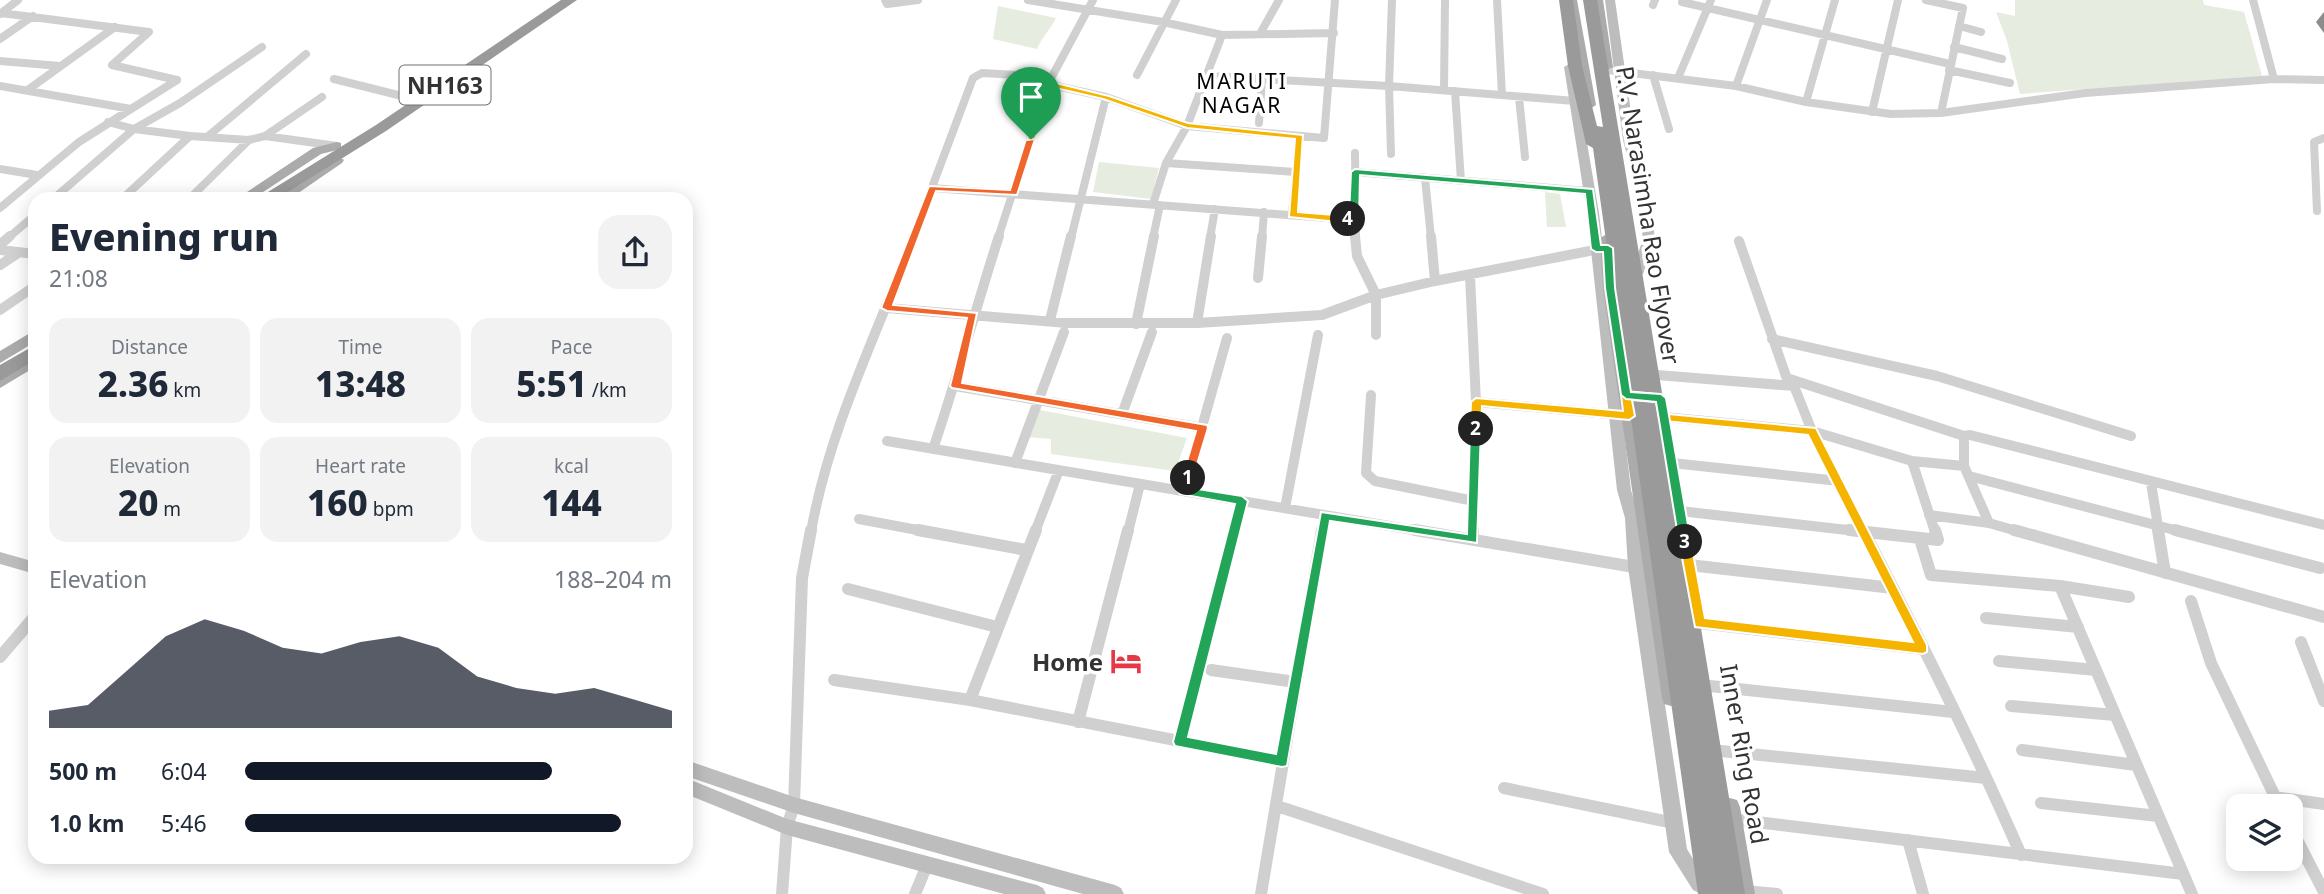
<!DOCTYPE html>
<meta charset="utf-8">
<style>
:root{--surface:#fff;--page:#f2f2f3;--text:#1f2937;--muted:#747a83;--accent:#111827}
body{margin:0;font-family:"Noto Sans",sans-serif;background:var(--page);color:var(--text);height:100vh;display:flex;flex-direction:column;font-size:26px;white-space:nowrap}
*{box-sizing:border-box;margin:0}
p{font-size:23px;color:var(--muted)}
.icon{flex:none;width:38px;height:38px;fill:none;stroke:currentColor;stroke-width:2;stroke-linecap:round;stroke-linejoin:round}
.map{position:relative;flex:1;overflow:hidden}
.details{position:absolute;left:28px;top:192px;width:665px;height:672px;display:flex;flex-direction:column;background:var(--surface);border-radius:21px;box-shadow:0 4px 18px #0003}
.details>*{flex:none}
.buttons{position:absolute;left:2226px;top:794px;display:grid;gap:14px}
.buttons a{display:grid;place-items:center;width:77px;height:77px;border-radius:14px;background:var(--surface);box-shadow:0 4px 18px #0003;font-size:35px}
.pin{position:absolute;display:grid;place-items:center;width:60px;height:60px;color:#fff;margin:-72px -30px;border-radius:50% 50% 50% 0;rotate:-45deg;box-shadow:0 0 7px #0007}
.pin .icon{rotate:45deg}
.km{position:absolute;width:35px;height:35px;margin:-18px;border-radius:50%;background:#222;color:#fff;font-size:19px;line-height:35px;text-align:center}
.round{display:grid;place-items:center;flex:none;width:74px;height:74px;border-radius:21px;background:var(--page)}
.summary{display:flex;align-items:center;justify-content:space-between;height:119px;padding:0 21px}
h1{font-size:38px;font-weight:800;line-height:52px}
.metrics{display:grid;grid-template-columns:repeat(3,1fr);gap:10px;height:119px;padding:7px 21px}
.metrics div{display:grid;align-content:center;border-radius:18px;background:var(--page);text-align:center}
.metrics b{font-size:35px;font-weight:800}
.metrics small{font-size:19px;font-weight:400}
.metrics p{font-size:19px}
.chart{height:196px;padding:14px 21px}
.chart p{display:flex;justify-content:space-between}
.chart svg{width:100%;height:126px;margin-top:7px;fill:var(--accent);opacity:.7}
ul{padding:0 21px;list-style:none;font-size:23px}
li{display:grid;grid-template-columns:112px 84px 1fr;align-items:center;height:52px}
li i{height:18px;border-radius:9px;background:var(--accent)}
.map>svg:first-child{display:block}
</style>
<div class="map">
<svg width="2324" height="894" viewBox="0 0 2324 894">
<rect width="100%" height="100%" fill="#fff"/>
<path fill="#e6ecdf" d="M2015 0H2203L2204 5 2244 12 2262 76 2020 94 2007 41 1996 12 2015 16Z
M998 6 1056 18C1050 30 1042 37 1037 49L993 39Z
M1099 162 1159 168 1151 199 1093 192Z
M1545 192 1560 194 1566 227H1547Z
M1040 410 1187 438 1175 471 1051 454V439L1027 437Z"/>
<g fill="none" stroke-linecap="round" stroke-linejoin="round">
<path stroke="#d0d0d0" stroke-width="8" d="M885 0 887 4 918 0
M1028 0 1163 22 1222 35 1334 33
M1497 0 1502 95
M1926 0 1963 8 1941 113
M2253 0 2274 79
M1682 2 1950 64
M1653 5 1655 0
M1 13 149 32 112 65 177 80
M0 14 18 0
M1959 26 1981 32
M1261 32 1279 0
M0 39 33 16
M1954 47 2002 59
M0 61 60 66
M1608 70 1736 86 1806 102 1891 114 1941 113 2085 93 2274 79 2324 80
M1949 70 2010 83
M1137 75 1176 0
M1653 75 1669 129
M1207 76 1389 86 1575 101
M1678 78 1711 0
M334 79 410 98
M1048 84 1106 97 1187 126 1324 138 1335 0
M0 86 131 109 177 80
M1736 86 1767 0
M29 89 115 27
M1444 90 1445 0
M1455 91 1461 181
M1519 97 1525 157
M1806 102 1835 0
M1872 112 1898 0
M108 122 134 129 190 136 249 140 265 136 337 146
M1259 123 1262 80
M265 136 322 97
M207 137 306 54
M1355 153 1356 238
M1391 154 1389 86 1392 0
M1166 163 1296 172
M0 169 37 175
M1355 172 1589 191
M1425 178 1431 238
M932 188 1354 220
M52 200 134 129 180 103 262 47
M121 200 190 136
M188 200 249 140
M1153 204 1166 163 1187 126 1222 35
M0 208 79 142 131 109
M2317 211 2314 142 2324 138
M1292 214 1299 137
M8 238 35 215
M913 238 973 78 982 73 1050 77
M998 238 1048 84 1093 0
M1071 238 1106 97
M1153 238 1160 205
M1210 238 1215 209
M1262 238 1264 212"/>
<path stroke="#d0d0d0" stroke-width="10" d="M1355 236 1357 256 1376 295V335
M1431 236 1435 281
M1739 241 1787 379 1794 386 1812 431 1864 532
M0 245 10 236
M0 250 35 254
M0 265 18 253
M1470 276 1476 402 1473 532
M1258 278 1262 236
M887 308 1067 323H1197L1322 315 1376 295 1435 281 1605 248
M0 310 35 286
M1050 320 1071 236
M1197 323 1211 236
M1136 324 1154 236
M1772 339 1937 376 2131 436
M1657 375 1794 386
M1790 379 1964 436 1970 435 2324 525
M955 386 1203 428
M1371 395 1366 473 1375 481 1474 501
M1476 402 1620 415
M1122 414 1152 332
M1664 417 1812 431 1912 461 1964 466
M1964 436V466L1989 523
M887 441 1425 532
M933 449C957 379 976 307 999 236
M1912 461 1935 532
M1015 463 1064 332
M1672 463 1839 481
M1969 476 2182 532
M2151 483 2159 532
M1184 491 1227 338
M1285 508 1318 335
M1680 511 1865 532
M1929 515 1989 523 2020 532
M859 519 928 532
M811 532C829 429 877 334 914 236
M1035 532 1059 470
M1128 532 1140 484
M1234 532 1242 501
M1322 532 1325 515"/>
<path stroke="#d0d0d0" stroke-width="12" d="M918 530 1026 550
M1415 530 1640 568
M1849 530 1938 540 1935 530
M1863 530C1919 637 1973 745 2021 855
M2014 530 2324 617
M2158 530 2165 573
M2175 530 2320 568
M1920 539 1931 575 2060 586 2129 597
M1473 540V530
M1689 565 1893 588
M2060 586 2192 894
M848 589 997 627
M2191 601 2211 663 2280 807
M1986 618 2078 627
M1699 623 1923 649
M2301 642 2324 701
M0 657 35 616
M1999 661 2096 670
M1211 670 1295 682
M834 680 970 700 1282 761
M1710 686 1953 712
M970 700 1036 530
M2011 706 2115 715
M1078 722 1128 530
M1180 742 1235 530
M2022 750 2136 765
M1721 751 1986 778
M1504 788 1674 823
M2274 797 2324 804
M2041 803 2158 816
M1277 806 1543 894
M1732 819 2183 874
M2291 828 2324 892
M1908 840 1923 894
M1745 891 1777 894
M782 894 787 827 794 805 802 578 811 530
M915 894 927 865
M1261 894 1322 530"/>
<path fill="#bdbdbd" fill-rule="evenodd" d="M1605 0H1615L1635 140 1649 194 1655 239 1643 274 1637 278 1631 274 1643 239 1637 194 1623 140Z
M1569 64 1574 67 1599 213 1631 490 1639 518 1644 567 1687 849 1708 884 1705 890 1699 893 1693 890 1669 852 1628 567 1625 518 1617 490 1587 213 1564 67Z
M0 552 35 562V574L0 564Z
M686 760 794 797 1115 885 1121 888 1124 894H1083L794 813 686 776Z
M686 778 787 819 1037 885 1043 888 1046 894H1004L787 835 686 794Z"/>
<path fill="#ababab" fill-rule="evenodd" d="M1567 0H1577L1596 105 1590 109 1584 105Z
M1593 0H1603L1613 67 1607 70 1601 67Z
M337 142 341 143V149L321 154 251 200H235L313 148Z
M338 156 344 160 342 163 288 200H272Z
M1607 234 1614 238 1617 288 1680 698 1678 704 1671 706 1664 704 1662 698 1603 288 1600 238Z
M35 330V342L0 363V351Z
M35 355V367L0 388V376Z
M1730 798 1737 800 1740 807 1755 894H1735L1720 807 1723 800Z"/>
<path fill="#9a9a9a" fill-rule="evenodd" d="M561 0H577L386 131 275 200H255L376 125Z
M1559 0H1573L1582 66 1597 126 1603 127 1583 0H1597L1745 894H1698L1593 148 1586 144 1568 66Z
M35 345V360L0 381V365Z"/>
</g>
<path fill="#8c8c8c" d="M2324 12V33L2316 22Z"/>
<path fill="#f0652b" stroke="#fff" stroke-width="2" d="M1031 136 1035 139 1017 195 936 191 893 305 977 313 962 383 1207 425 1208 428 1192 481 1188 483 1182 478 1196 431 952 388 950 386 967 318 887 311 881 308 929 186 1010 190 1026 139Z"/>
<path fill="#22a559" stroke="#fff" stroke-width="2" d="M1476 425 1481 429 1477 543 1330 521 1287 766 1282 767 1175 746 1173 742 1235 504 1180 494 1178 491 1184 475H1192L1191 488 1242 496 1248 501 1188 737 1276 754 1321 512 1467 534 1470 429Z"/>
<path fill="#f5b400" stroke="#fff" stroke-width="2" d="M1626 391 1665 395 1669 414 1816 428 1927 645V652L1923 654 1695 627 1679 542 1685 537 1691 542 1705 618 1913 642 1808 435 1664 421 1659 417 1656 402 1632 400 1635 416 1629 420 1482 406 1481 429 1476 433 1470 429 1471 402 1476 398 1623 411 1621 395Z"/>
<path fill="#22a559" stroke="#fff" stroke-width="2" d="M1355 169 1593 189 1601 245H1608L1613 248 1615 288 1631 392 1661 394 1666 398 1691 542 1690 545 1685 547 1679 542 1656 402 1626 399 1621 395 1605 288 1603 252H1596L1591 249 1585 194 1360 175 1359 220 1348 223 1344 219 1349 216 1351 172Z"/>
<path fill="#f5b400" stroke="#fff" stroke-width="2" d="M1048 81 1109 96 1188 123 1303 135 1298 212 1348 216 1353 219 1348 223 1289 217 1295 139 1187 128 1103 99 1051 87 1035 139 1027 140 1043 84Z"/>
<defs>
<symbol id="hotel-bare" viewBox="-9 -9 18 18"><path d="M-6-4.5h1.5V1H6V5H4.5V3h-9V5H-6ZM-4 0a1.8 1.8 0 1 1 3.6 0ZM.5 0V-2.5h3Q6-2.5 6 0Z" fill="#e63946" stroke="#fff" stroke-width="2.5" paint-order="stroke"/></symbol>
</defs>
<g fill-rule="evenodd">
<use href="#hotel-bare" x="1104" y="639" width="44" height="44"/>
</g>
<g text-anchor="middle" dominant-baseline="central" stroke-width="7" stroke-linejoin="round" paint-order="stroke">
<g font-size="21" letter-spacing="2" fill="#000" stroke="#fff">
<text x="1242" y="81">MARUTI<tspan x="1242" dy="24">NAGAR</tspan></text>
</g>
<rect fill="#fff" stroke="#707070" stroke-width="2" x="399.5" y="65.5" width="91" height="39" rx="5"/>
<g font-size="23" font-weight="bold" fill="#333">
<text x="445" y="85">NH163</text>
</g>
<g font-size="24" fill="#333" stroke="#fff">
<text transform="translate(1649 215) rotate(81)">P.V. Narasimha Rao Flyover</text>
<text transform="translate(1745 754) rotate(80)">Inner Ring Road</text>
</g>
<g font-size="24" font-weight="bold" fill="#333" stroke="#fff" text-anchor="end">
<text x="1103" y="661">Home</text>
</g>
</g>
</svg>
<div class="buttons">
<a><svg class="icon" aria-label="layers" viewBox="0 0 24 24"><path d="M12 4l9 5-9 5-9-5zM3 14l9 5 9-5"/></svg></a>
</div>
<div class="pin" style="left:1031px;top:139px;background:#1e9e55"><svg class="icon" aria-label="arrive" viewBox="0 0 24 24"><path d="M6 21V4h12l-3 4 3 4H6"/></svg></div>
<b class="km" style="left:1188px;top:478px">1</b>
<b class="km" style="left:1476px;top:429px">2</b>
<b class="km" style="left:1685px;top:542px">3</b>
<b class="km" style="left:1348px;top:219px">4</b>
<section class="details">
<div class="summary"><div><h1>Evening run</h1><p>21:08</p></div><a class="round"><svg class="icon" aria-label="share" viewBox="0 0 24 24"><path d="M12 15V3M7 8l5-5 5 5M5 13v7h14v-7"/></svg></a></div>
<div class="metrics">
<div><p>Distance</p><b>2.36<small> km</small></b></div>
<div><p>Time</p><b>13:48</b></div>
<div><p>Pace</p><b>5:51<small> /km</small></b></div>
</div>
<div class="metrics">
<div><p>Elevation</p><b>20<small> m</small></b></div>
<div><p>Heart rate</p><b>160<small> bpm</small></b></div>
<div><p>kcal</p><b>144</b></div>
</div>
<div class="chart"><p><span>Elevation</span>188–204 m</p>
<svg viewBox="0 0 160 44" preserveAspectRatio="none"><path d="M0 44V38L10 36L20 24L30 12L40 6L50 10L60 16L70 18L80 14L90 12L100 16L110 26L120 30L130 32L140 30L150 34L160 38V44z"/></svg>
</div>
<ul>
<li><b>500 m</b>6:04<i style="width:72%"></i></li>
<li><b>1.0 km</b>5:46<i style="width:88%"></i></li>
</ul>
</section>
</div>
